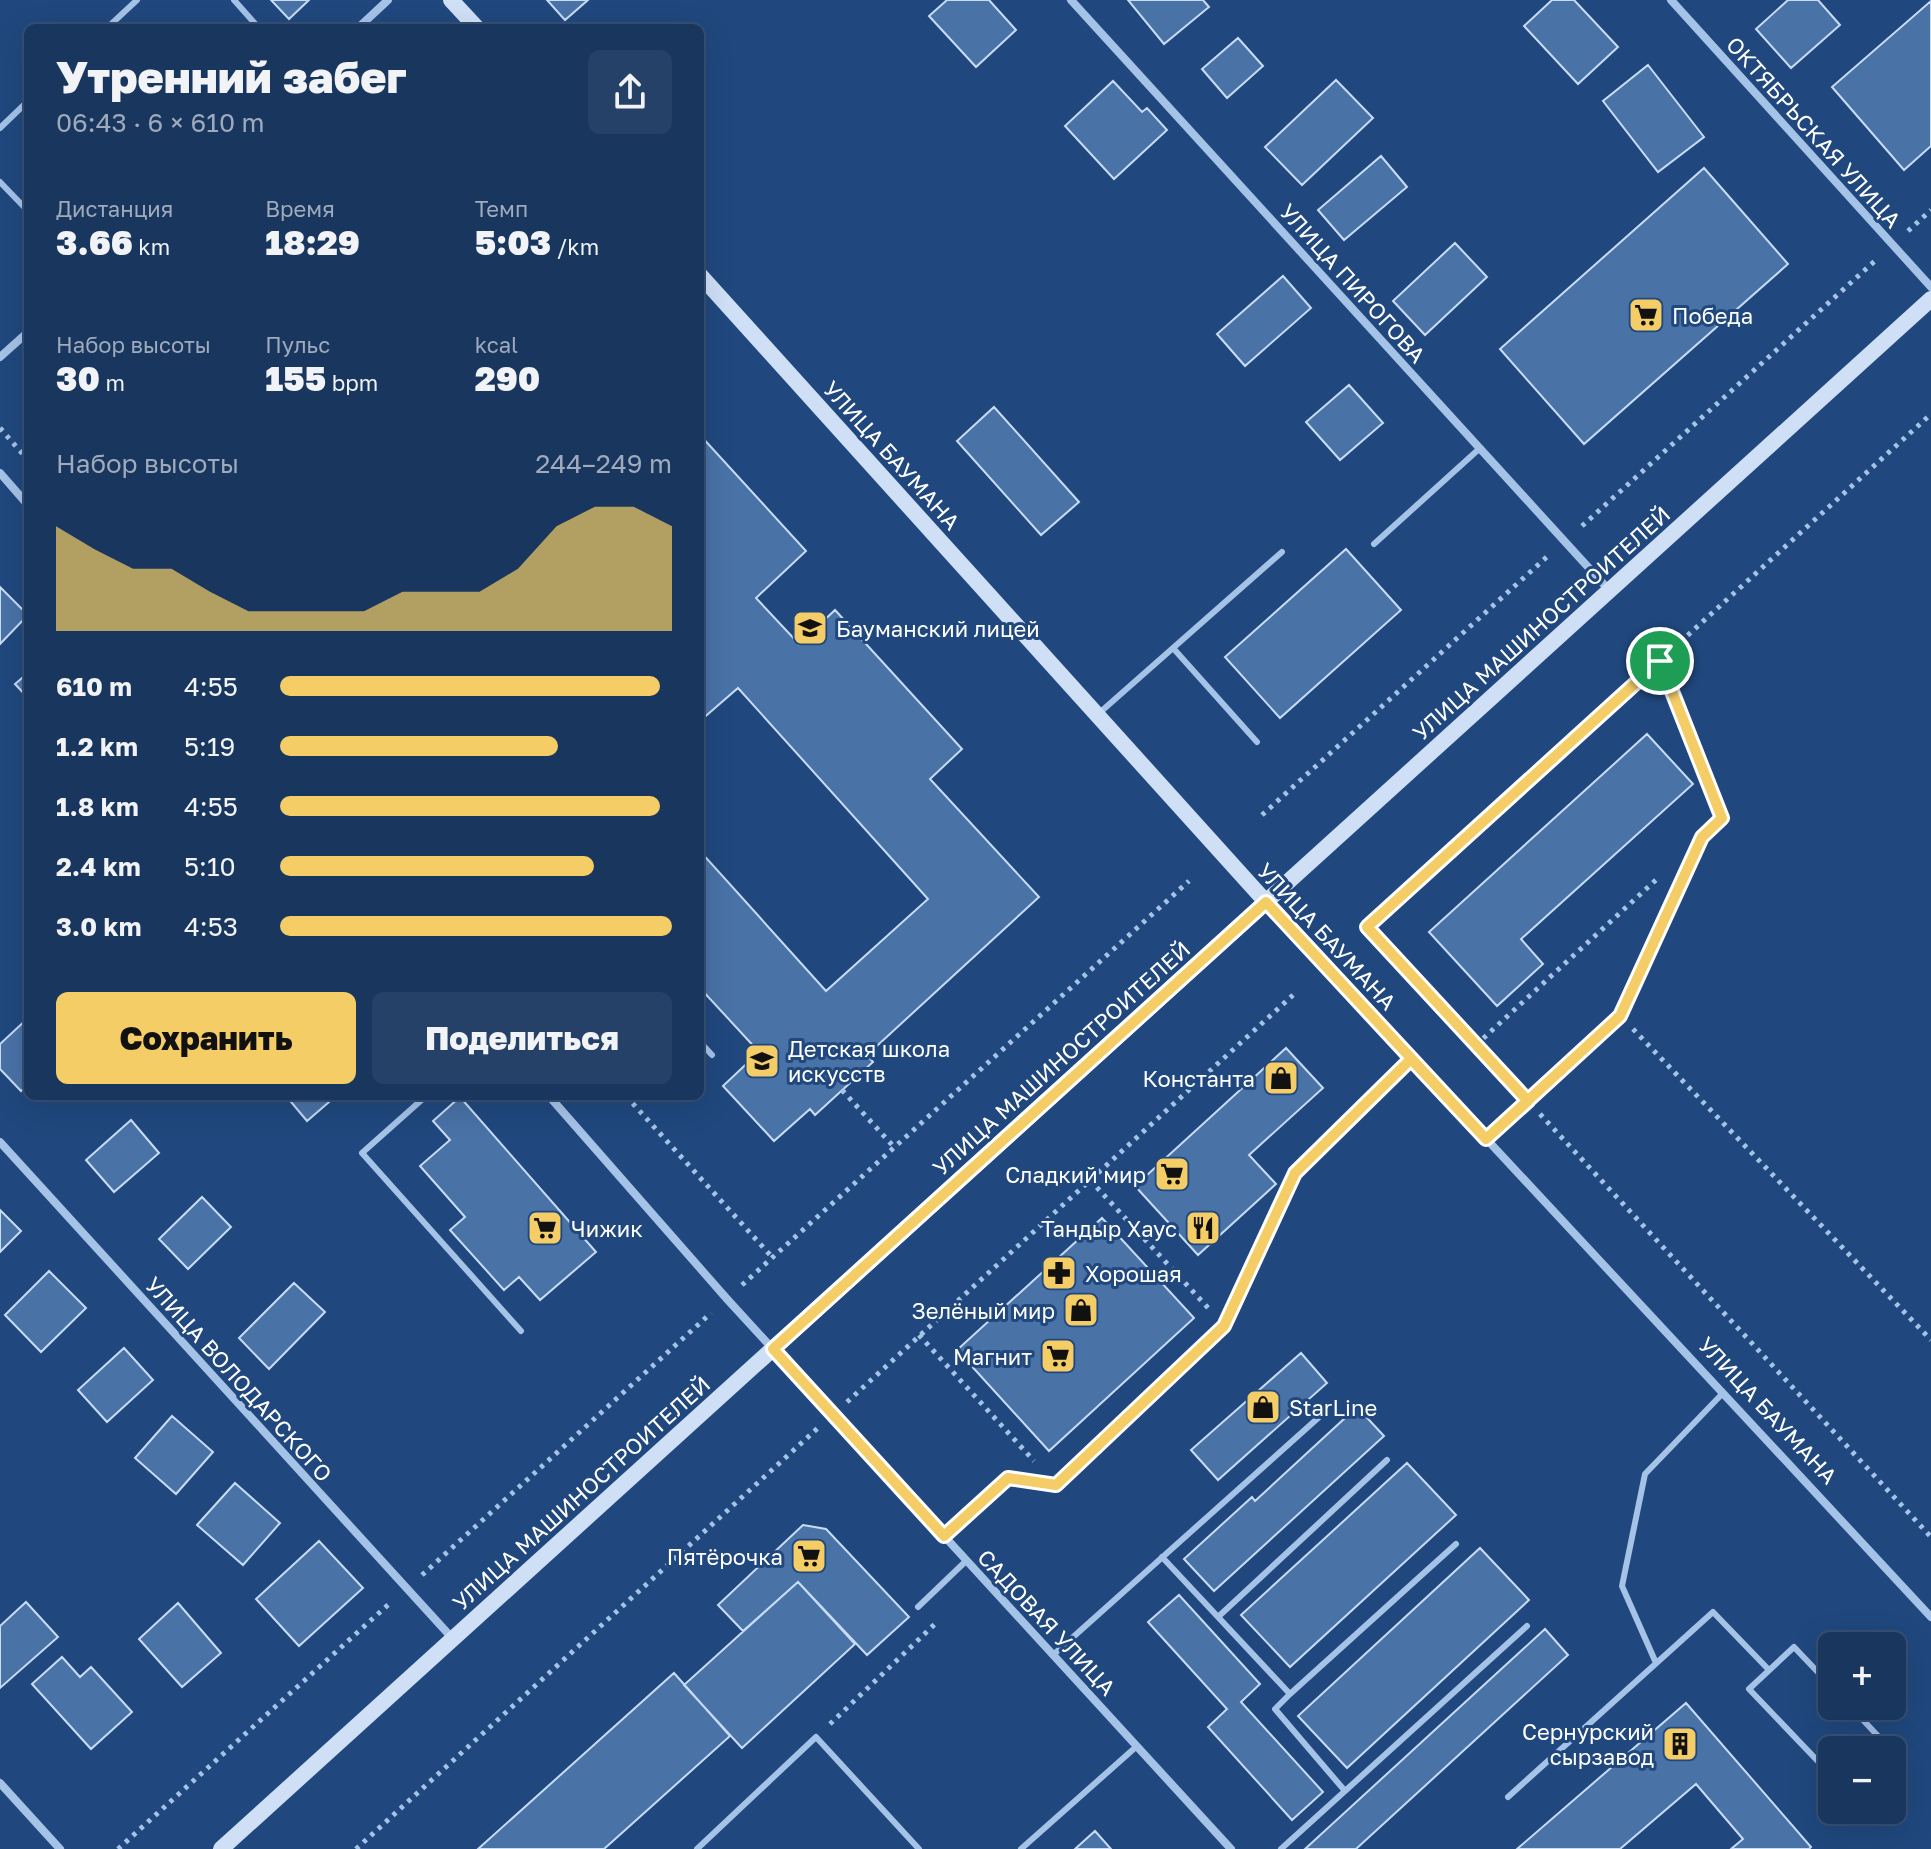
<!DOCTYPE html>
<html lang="ru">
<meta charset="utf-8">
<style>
:root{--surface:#18365e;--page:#254167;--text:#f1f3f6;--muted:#9fabbc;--line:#365073;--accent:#f4cd66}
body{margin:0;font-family:"Golos Text",sans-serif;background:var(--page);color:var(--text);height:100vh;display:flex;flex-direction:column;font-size:30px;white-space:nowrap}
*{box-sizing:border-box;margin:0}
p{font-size:26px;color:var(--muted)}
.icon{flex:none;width:44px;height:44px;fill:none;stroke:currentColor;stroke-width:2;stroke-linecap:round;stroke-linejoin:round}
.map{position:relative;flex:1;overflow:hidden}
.details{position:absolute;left:24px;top:24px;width:680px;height:1076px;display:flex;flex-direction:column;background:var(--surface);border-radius:12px;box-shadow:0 8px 32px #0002,0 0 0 2px var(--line)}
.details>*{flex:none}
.buttons{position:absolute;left:1818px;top:1632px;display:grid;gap:16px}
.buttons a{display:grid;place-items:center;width:88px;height:88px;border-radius:12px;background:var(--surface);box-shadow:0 8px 32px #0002,0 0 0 2px var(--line);font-size:40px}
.pin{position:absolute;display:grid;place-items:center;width:68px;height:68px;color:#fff;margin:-34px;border:4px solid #fff;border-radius:50%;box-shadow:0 2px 8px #0007}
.round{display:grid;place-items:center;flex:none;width:84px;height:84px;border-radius:12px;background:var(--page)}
.overview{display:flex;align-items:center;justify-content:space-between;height:136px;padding:0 32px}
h1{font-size:44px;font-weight:800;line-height:60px}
.figures{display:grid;grid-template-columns:repeat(3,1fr);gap:12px;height:136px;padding:8px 32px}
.figures div{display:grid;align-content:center}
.figures b{font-size:34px;font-weight:800}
.figures small{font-size:22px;font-weight:400}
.figures p{font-size:22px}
.chart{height:224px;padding:16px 32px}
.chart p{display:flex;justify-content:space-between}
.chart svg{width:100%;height:144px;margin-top:8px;fill:var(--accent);opacity:.7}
.cta{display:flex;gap:16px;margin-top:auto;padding:16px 32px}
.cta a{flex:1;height:92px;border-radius:12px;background:var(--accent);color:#111;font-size:32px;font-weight:800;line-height:92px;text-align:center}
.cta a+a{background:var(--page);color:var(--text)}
ul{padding:0 32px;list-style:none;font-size:26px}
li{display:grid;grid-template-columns:128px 96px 1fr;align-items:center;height:60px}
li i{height:20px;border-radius:10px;background:var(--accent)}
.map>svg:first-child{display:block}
</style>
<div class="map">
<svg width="1931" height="1849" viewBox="0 0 1931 1849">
<rect width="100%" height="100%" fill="#20487e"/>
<path fill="#4972a7" stroke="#c8dcf5" stroke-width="2" d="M271 0H309L289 19Z
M547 0H588L565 20Z
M947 0H989L1016 30 976 67 929 16Z
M1128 0H1203L1209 7 1164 44Z
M1552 0H1574L1618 47 1578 84 1524 26Z
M1788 0H1818L1840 25 1791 68 1756 29Z
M1931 1V146L1904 170 1832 87Z
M1238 38 1263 66 1227 98 1202 69Z
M1648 65 1704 137 1658 172 1603 101Z
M1336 80 1373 118 1302 185 1265 147Z
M1113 81 1142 112 1147 108 1167 130 1114 179 1065 126Z
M1381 156 1407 187 1344 240 1318 210Z
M1704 168 1788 264 1584 444 1500 349Z
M1455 243 1487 277 1425 335 1393 301Z
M1283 276 1311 308 1245 366 1217 334Z
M1349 385 1383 423 1340 460 1306 422Z
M994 407 1079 502 1041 535 957 441Z
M700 435 806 551 756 598 799 644 835 610 962 749 930 779 1039 897 867 1055 873 1062 815 1115 810 1109 774 1141 723 1086 759 1052 700 988V851L826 991 928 899 738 688 700 721Z
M1346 549 1401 610 1280 718 1225 657Z
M0 587 28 615 0 644Z
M28 673V698L15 684Z
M1647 734 1693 784 1521 939 1543 964 1497 1006 1429 932Z
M28 1018V1085L21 1091 0 1069V1044Z
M1286 1048 1323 1088 1249 1155 1276 1184 1198 1255 1135 1186Z
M286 1096H336L307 1121Z
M460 1097 596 1252 540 1300 519 1277 504 1290 450 1230 465 1217 420 1166 450 1140 433 1121Z
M131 1120 159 1153 114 1192 86 1160Z
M202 1197 231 1227 188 1269 159 1239Z
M0 1210 21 1231 0 1252Z
M1102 1218 1194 1318 1049 1451 957 1350Z
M49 1271 86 1308 41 1352 5 1315Z
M294 1283 325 1312 269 1369 239 1338Z
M124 1348 153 1380 107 1422 78 1390Z
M1301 1353 1327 1383 1218 1480 1191 1450Z
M1357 1407 1384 1436 1214 1591 1184 1559 1252 1497 1255 1501Z
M172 1416 213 1452 176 1494 135 1458Z
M1407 1463 1456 1515 1290 1667 1241 1615Z
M235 1483 280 1523 243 1565 197 1525Z
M803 1525 826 1529 909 1617 867 1655 798 1582 743 1631 718 1605Z
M319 1541 363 1588 299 1646 256 1599Z
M1480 1548 1529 1600 1347 1768 1298 1716Z
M798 1582 855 1644 742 1748 684 1685Z
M1179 1595 1260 1684 1241 1702 1323 1792 1292 1820 1208 1727 1227 1709 1148 1622Z
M26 1602 58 1637 0 1688V1626Z
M178 1603 221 1653 182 1687 139 1639Z
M1545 1629 1568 1655 1356 1849H1305Z
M62 1657 80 1677 91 1667 132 1712 91 1749 32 1684Z
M674 1673 730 1736 604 1849H478Z
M1686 1703 1811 1847 1809 1849H1731L1743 1839 1696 1784 1620 1849H1517Z
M1095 1831 1111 1849H1075Z"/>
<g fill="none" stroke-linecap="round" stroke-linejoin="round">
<path stroke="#a5c2e7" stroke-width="5" stroke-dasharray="4 6" stroke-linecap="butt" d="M1908 231 1931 210
M0 428 28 460
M1582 526 1877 259
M1660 661 1722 818 1715 825
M1262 815 1550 554
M1633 1029 1931 1340
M1476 1045 1658 878
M1514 1086 1367 927 1931 414
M842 1090 894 1147
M626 1096 772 1257
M1540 1114 1931 1537
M1090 1180 1210 1310
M742 1285 1189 881
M919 1335 1034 1461
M847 1402 1293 995
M422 1575 711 1313
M830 1724 936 1623
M118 1849 390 1603
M356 1849 819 1427"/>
<path stroke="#a5c2e7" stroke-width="6" d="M234 0 259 28
M107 28 137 0
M0 128 28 101
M0 182 28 211
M1374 544 1479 449
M1173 648 1257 742
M1097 715 1282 552
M700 1042 712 1055
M426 1096 362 1153 521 1331
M1486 1139 1620 1016 1702 837
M944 1536 1008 1478 1056 1485 1224 1326 1295 1173 1411 1059
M1162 1557 1290 1694 1456 1544
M918 1607 966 1561
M1218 1617 1387 1460
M1053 1655 1327 1410
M1656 1663 1622 1586 1645 1474 1723 1393
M1832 1687 1794 1647 1749 1689 1832 1776
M1290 1694 1275 1709 1345 1791 1527 1626
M1850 1706 1891 1750
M1892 1751 1899 1758 1892 1764
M1508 1797 1713 1612 1769 1670
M697 1849 816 1737 919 1849
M1021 1849 1137 1746
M1281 1849 1345 1791"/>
<path stroke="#a5c2e7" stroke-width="8" d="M1071 0 1609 590
M1671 0 1931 287
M358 28 388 0
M0 357 28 332
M0 473 28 505
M1266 902 1931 1617
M549 1096 727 1299 1231 1849
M0 1142 453 1639
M0 1783 60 1849"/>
<path stroke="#cfdff6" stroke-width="16" d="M451 0 477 28
M700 275 1266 902
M221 1849 1931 299"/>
</g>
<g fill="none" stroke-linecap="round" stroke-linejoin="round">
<defs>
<path id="route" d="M1660 661 1722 818 1702 837 1620 1016 1486 1139 1266 902 773 1349 944 1536 1008 1478 1056 1485 1224 1326 1295 1173 1411 1059 1486 1139 1528 1101 1367 927 1660 661"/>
</defs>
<use href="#route" stroke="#fff" stroke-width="16"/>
<use href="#route" stroke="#f4cd66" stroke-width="10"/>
</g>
<defs>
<symbol id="supermarket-square" viewBox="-11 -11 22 22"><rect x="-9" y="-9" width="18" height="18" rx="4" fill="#f4cd66" stroke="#20487e"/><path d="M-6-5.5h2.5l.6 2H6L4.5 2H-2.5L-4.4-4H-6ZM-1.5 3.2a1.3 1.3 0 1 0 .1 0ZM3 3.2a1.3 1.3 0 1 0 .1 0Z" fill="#111"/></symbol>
<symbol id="school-square" viewBox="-11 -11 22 22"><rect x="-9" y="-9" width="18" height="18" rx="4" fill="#f4cd66" stroke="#20487e"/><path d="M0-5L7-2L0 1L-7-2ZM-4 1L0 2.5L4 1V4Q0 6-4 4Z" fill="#111"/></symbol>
<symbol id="shop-square" viewBox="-11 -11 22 22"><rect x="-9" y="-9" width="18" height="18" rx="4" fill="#f4cd66" stroke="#20487e"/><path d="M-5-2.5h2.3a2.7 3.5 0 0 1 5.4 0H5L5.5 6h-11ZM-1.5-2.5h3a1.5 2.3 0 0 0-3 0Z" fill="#111"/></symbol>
<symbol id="restaurant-square" viewBox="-11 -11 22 22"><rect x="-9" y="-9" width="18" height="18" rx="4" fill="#f4cd66" stroke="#20487e"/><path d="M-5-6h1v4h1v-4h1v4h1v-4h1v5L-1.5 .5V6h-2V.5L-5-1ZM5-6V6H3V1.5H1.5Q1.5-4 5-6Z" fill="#111"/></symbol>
<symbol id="pharmacy-square" viewBox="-11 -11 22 22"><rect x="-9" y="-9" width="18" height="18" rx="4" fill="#f4cd66" stroke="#20487e"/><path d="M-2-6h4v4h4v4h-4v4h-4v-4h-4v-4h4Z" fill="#111"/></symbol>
<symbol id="building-square" viewBox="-11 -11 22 22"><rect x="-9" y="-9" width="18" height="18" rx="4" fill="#f4cd66" stroke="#20487e"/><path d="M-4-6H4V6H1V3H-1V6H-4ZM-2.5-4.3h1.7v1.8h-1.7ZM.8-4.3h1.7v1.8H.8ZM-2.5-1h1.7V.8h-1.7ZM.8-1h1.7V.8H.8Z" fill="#111"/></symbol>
</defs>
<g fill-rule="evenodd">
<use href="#supermarket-square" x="1626" y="295" width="40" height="40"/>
<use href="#school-square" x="790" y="608" width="40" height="40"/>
<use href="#school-square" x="742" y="1041" width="40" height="40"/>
<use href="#shop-square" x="1261" y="1058" width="40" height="40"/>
<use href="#supermarket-square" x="1152" y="1154" width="40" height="40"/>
<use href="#supermarket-square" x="525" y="1208" width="40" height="40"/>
<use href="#restaurant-square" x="1183" y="1208" width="40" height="40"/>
<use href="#pharmacy-square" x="1039" y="1253" width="40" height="40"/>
<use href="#shop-square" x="1061" y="1290" width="40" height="40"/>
<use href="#supermarket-square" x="1038" y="1336" width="40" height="40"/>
<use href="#shop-square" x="1243" y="1387" width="40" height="40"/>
<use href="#supermarket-square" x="789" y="1536" width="40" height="40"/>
<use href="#building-square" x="1660" y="1724" width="40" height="40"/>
</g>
<g text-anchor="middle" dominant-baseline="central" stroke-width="6" stroke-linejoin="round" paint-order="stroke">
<g font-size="22" fill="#fff" stroke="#20487e">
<text transform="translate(1814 132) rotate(48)">ОКТЯБРЬСКАЯ УЛИЦА</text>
<text transform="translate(1353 283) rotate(48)">УЛИЦА ПИРОГОВА</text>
<text transform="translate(892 455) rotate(48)">УЛИЦА БАУМАНА</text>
<text transform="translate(1541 623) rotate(-42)">УЛИЦА МАШИНОСТРОИТЕЛЕЙ</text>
<text transform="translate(1327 936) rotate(47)">УЛИЦА БАУМАНА</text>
<text transform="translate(1061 1058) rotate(-42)">УЛИЦА МАШИНОСТРОИТЕЛЕЙ</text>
<text transform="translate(239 1379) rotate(48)">УЛИЦА ВОЛОДАРСКОГО</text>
<text transform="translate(1768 1410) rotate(47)">УЛИЦА БАУМАНА</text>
<text transform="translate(581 1493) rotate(-42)">УЛИЦА МАШИНОСТРОИТЕЛЕЙ</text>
<text transform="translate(1047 1622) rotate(47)">САДОВАЯ УЛИЦА</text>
</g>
<g font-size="22" fill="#fff" stroke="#20487e" text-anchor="end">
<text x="1672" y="315" text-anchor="start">Победа</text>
<text x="836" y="628" text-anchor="start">Бауманский лицей</text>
<text x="788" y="1048" text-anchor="start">Детская школа<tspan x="788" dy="25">искусств</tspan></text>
<text x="1255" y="1078">Константа</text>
<text x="1146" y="1174">Сладкий мир</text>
<text x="571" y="1228" text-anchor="start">Чижик</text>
<text x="1177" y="1228">Тандыр Хаус</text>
<text x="1085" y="1273" text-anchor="start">Хорошая</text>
<text x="1055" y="1310">Зелёный мир</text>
<text x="1032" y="1356">Магнит</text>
<text x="1289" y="1407" text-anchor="start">StarLine</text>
<text x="783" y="1556">Пятёрочка</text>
<text x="1654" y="1731">Сернурский<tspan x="1654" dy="25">сырзавод</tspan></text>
</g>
</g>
</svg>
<div class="buttons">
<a>+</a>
<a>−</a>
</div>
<div class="pin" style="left:1660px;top:661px;background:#1e9e55"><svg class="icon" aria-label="arrive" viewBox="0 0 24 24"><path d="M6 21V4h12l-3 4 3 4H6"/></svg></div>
<section class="details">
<div class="overview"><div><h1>Утренний забег</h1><p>06:43 · 6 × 610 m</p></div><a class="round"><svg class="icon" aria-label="share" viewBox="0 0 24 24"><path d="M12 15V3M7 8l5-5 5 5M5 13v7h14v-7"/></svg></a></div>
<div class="figures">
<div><p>Дистанция</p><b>3.66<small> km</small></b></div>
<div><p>Время</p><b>18:29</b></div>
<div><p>Темп</p><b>5:03<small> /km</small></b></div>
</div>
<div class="figures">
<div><p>Набор высоты</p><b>30<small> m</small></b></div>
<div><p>Пульс</p><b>155<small> bpm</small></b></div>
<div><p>kcal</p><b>290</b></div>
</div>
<div class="chart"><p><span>Набор высоты</span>244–249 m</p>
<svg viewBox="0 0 160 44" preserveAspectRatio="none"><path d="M0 44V12L10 19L20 25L30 25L40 32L50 38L60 38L70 38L80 38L90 32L100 32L110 32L120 25L130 12L140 6L150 6L160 12V44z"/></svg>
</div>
<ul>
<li><b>610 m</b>4:55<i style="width:97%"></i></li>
<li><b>1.2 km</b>5:19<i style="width:71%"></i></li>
<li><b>1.8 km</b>4:55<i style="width:97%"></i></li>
<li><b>2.4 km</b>5:10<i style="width:80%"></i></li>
<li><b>3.0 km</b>4:53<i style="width:100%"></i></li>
</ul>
<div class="cta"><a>Сохранить</a><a>Поделиться</a></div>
</section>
</div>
